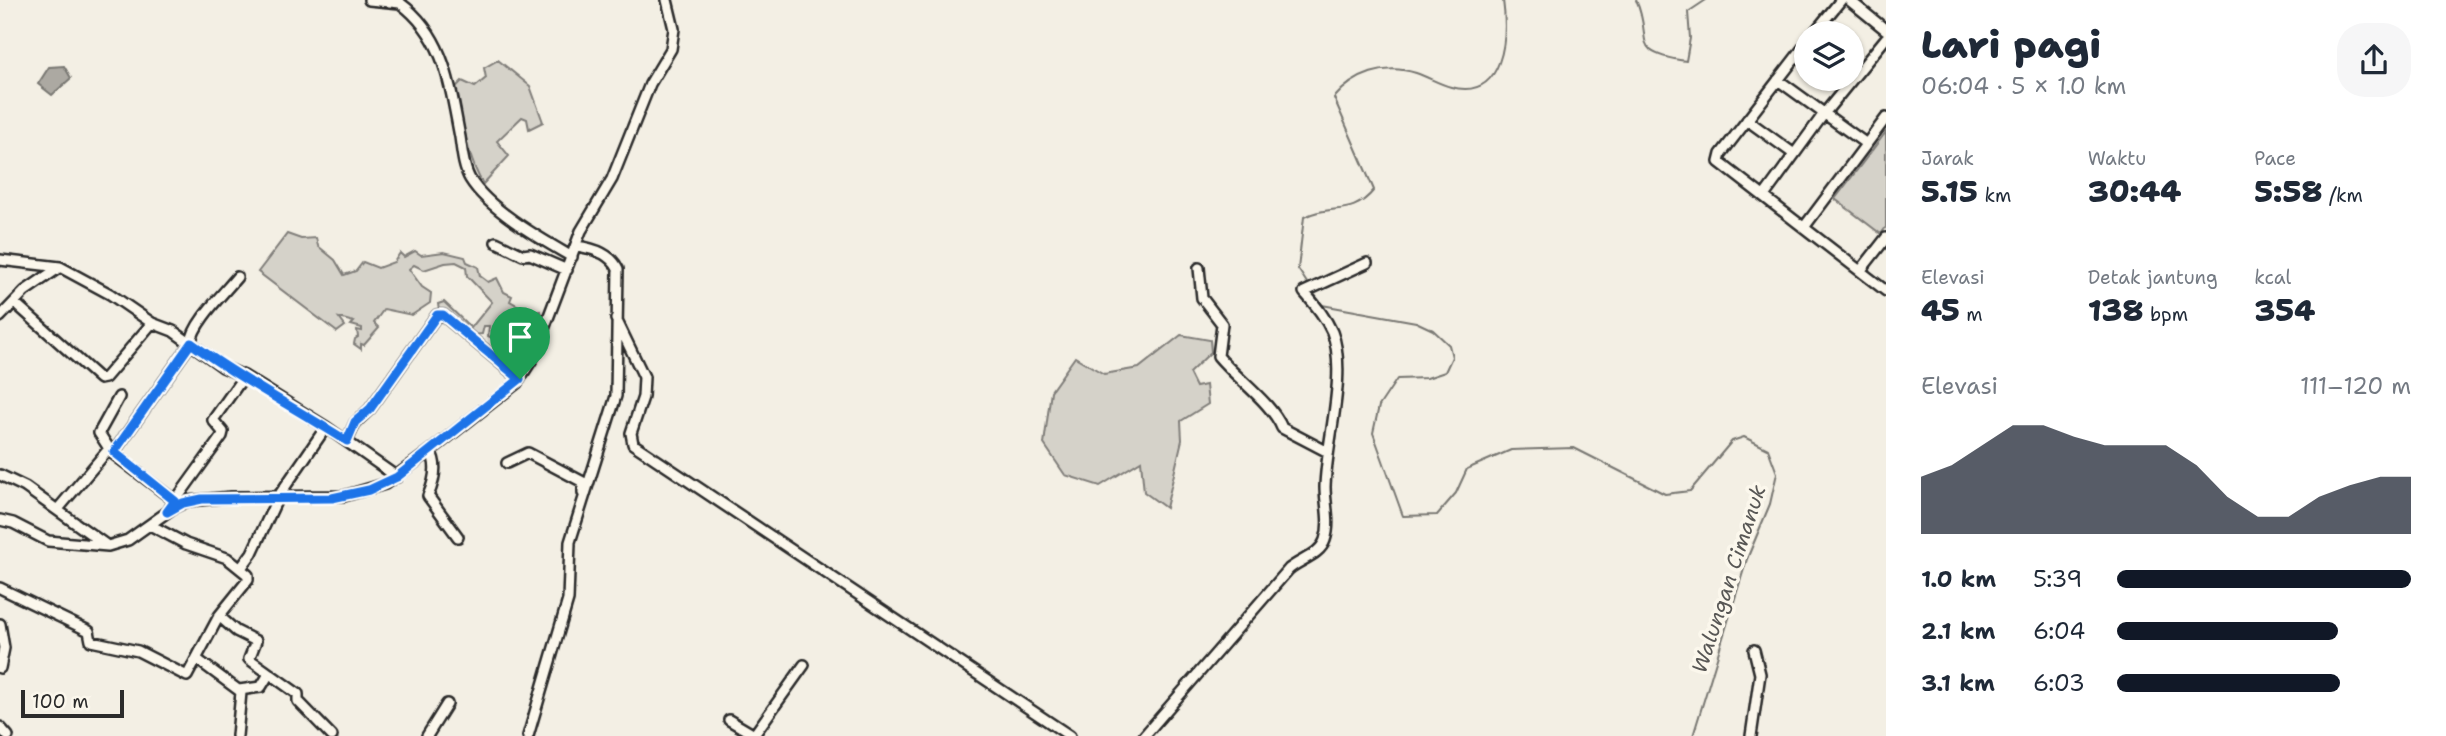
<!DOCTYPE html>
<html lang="id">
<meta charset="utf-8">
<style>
:root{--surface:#fff;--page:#f6f6f7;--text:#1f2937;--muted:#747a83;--accent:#111827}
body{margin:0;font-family:"Shantell Sans",sans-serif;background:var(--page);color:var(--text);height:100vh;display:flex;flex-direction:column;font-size:26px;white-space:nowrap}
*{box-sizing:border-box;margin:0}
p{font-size:23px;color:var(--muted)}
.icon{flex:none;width:38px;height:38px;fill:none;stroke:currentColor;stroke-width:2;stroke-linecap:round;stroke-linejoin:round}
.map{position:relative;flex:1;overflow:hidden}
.side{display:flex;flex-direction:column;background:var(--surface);width:560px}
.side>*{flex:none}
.fabs{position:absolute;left:1794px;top:21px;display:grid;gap:14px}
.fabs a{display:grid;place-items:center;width:70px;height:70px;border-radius:50%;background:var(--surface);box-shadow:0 2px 5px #0004;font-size:35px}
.scale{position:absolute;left:21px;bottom:18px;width:103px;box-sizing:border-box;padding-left:7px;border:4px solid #2b2b2b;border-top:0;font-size:19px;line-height:24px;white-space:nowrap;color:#2b2b2b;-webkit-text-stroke:5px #fbf7ec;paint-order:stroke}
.pin{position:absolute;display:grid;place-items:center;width:60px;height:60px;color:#fff;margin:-72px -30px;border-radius:50% 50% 50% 0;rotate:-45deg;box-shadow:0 0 7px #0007}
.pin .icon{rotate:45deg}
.round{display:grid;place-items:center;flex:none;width:74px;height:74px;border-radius:28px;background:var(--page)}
.overview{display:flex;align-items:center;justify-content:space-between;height:119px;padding:0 35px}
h1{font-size:38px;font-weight:800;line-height:52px}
.metrics{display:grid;grid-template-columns:repeat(3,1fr);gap:10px;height:119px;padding:7px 35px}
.metrics div{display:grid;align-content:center}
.metrics b{font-size:30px;font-weight:800}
.metrics small{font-size:19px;font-weight:400}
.metrics p{font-size:19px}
.chart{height:196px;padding:14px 35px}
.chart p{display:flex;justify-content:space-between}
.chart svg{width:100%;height:126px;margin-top:7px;fill:var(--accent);opacity:.7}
ul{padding:0 35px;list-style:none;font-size:23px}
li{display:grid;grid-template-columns:112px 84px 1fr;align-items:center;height:52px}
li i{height:18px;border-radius:9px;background:var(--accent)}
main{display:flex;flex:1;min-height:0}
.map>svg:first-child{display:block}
</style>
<main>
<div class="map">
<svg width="1886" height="736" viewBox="0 0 1886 736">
<rect width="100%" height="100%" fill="#f3efe4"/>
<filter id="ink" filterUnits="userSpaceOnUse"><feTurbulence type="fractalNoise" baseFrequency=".0143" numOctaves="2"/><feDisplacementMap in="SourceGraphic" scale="14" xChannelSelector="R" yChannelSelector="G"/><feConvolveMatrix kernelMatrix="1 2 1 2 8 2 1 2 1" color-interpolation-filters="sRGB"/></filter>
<g filter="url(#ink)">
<path fill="#d5d2c9" stroke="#807e7a" stroke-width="2" d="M498 60 530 86 543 122 529 129 527 119 522 117 497 141 509 156 483 184C466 156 463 119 456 87L462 81 475 87 486 78 484 68Z
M1886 132V227L1881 234 1835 199Z
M287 234 301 239 316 238 318 246 335 260 344 275 356 271 363 262 378 268 394 262 400 253 404 257 415 251 421 255 444 252 465 257 467 262 478 267 480 276 488 282 497 278 504 292 512 296 510 301 531 313 540 311 543 325 539 339 522 322 507 314V327L490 337 488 336 489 326H484L482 334 473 335 439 311 438 304 444 302 471 328 492 302 467 276 466 267 456 262 445 263 424 270 414 265 409 269 422 287 431 293 430 303 412 315 384 309 374 323 379 328 364 345 361 344V349L354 344 355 339 358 337 357 330 362 331V328L351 325 354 322 339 318 345 326 337 332 258 272Z
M1181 335 1210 340 1211 352 1189 373 1196 387 1206 385 1208 404 1181 421 1182 440 1166 508 1144 492 1141 461 1100 486 1065 475 1044 444 1051 391 1075 357 1104 374 1139 368Z"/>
<path fill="#aca9a2" stroke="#787772" stroke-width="2" d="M64 66 71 78 52 95 38 84 49 67Z"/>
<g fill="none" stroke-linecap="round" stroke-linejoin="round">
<path stroke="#787772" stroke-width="2" d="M1636 0C1654 41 1627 52 1686 61L1690 38 1688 12 1706 0
M1309 286 1298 269 1304 217C1333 203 1351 218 1374 190L1334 98C1354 74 1385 63 1416 73 1428 77 1439 84 1451 87 1505 101 1508 36 1503 0
M1312 291 1322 305 1416 322 1433 330 1449 345 1452 357 1445 372 1427 378 1397 379 1379 406 1373 433 1403 516 1437 515 1456 493 1467 469 1511 450 1574 448 1665 494 1690 491 1732 441 1744 437 1768 449 1777 473 1770 504 1747 559 1693 736"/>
<defs>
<path id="minor" d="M369 0 400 3C445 36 450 86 460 137 462 150 463 167 470 179 489 210 541 239 572 257
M1849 0 1886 30
M1814 33 1841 0
M1806 44 1721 154 1719 162 1886 291
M1778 80 1865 143
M1747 120 1794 154
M1764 196 1823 115 1886 38
M1805 226 1886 118
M496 242 523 255 530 254 567 270
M0 260 60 267 110 294 152 323 173 331 223 367 244 376 326 427 397 477
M1199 268 1202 298 1222 324 1218 356C1237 379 1272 403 1282 428L1328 452
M1861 270 1886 238
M15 303 100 379 105 378 152 323
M0 317 25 291 60 267
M616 319 644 377 643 397 631 433 633 444 1070 736
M347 441 355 423 370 409 437 315H443L520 379
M110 450 99 433 119 397
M430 451C439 465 434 482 428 496L458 537
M114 452 191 343C192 324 224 293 237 277
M507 463 528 453 583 482V493
M0 475 25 487 106 545
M170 508 222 436 223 432 213 420 244 376
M58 509 108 450 175 501
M0 520 13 523 48 541 108 546 128 540 173 508 188 501 231 497 344 496 385 484 429 452 517 383 533 358 581 231 612 179 650 84 671 49 674 29 667 0
M150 525 186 544 227 558 248 575V580L219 616 236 631 256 641 249 659 298 694V701L332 736
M241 568 252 553 278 497 326 427
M0 588 89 631 91 641 138 651 187 676 219 616
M0 624 4 648 0 668
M198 660 241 692 237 736
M239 690 261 687 269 674
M729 720 756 736
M0 727 8 736
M754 735 804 665
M427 736 447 704
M528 736 568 600 570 542 616 396 618 269C611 254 592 248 576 246
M1144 736 1289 569C1301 559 1320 555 1325 540 1331 523 1325 504 1325 487 1326 442 1348 373 1332 332 1325 316 1315 305 1304 292L1367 263
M1751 736 1760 674 1754 650"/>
</defs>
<use href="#minor" stroke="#2b2b2b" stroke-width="14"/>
<use href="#minor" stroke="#fbf7ec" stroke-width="9"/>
</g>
</g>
<g fill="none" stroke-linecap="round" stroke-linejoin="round" filter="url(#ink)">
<defs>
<path id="route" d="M437 315H443L520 379 397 477 369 490 332 498 202 499 183 503 167 512 175 501 114 452 191 343C240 379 295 408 347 441L355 422 370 409Z"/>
</defs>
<use href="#route" stroke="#fff" stroke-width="14"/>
<use href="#route" stroke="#1a73e8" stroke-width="9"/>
</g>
<g text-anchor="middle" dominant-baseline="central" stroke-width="7" stroke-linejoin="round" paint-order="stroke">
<g font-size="21" font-style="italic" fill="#585755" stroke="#fbf7ec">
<text transform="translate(1729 579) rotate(-72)">Walungan Cimanuk</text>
</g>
</g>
</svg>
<div class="fabs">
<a><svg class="icon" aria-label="layers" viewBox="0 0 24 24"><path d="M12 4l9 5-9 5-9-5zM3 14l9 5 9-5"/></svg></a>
</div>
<div class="scale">100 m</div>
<div class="pin" style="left:520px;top:379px;background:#1e9e55"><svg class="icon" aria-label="arrive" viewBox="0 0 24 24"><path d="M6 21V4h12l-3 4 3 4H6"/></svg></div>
</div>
<section class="side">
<div class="overview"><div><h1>Lari pagi</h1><p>06:04 · 5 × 1.0 km</p></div><a class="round"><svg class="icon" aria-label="share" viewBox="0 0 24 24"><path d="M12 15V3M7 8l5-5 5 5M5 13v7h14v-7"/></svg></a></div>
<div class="metrics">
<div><p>Jarak</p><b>5.15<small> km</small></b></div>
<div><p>Waktu</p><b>30:44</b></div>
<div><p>Pace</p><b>5:58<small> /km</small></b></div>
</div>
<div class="metrics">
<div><p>Elevasi</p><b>45<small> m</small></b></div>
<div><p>Detak jantung</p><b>138<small> bpm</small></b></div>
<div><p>kcal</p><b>354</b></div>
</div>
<div class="chart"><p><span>Elevasi</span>111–120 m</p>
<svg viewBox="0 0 160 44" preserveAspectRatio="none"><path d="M0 44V24L10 20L20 13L30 6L40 6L50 10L60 13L70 13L80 13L90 20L100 31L110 38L120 38L130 31L140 27L150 24L160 24V44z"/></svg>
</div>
<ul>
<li><b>1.0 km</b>5:39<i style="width:100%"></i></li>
<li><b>2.1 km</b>6:04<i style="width:75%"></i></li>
<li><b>3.1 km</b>6:03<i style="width:76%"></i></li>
</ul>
</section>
</main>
